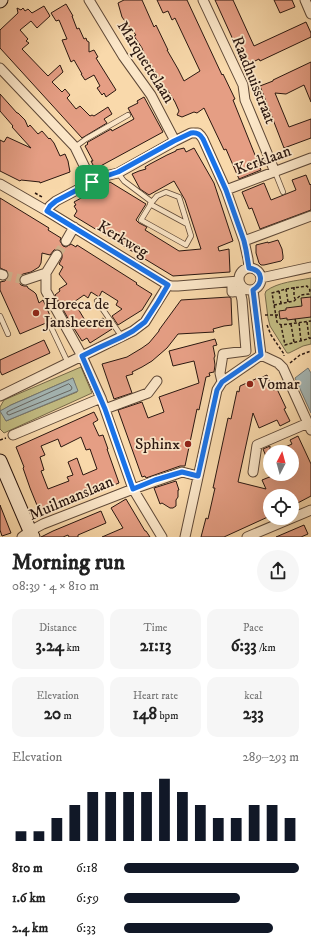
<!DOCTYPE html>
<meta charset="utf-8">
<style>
:root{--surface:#fff;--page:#f6f6f6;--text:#222;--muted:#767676;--accent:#111827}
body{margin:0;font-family:"IM FELL DW Pica",serif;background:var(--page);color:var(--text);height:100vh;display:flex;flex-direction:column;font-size:15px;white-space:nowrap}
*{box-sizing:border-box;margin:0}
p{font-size:13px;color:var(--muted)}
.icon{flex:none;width:22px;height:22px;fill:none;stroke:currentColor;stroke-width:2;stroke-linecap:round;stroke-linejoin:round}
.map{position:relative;height:537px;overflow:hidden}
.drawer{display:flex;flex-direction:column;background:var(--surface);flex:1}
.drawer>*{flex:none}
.needle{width:26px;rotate:6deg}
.controls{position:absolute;left:263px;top:445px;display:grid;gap:8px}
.controls a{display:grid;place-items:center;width:36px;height:36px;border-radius:50%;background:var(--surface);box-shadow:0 4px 16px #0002;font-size:20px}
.pin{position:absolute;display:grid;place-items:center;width:34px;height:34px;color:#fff;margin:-17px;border-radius:8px;box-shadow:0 2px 6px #0006}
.round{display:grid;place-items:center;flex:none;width:42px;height:42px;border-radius:21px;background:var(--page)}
.headline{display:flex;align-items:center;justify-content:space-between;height:68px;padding:0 12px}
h1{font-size:22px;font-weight:700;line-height:30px}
.figures{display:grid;grid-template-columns:repeat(3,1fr);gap:6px;height:68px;padding:4px 12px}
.figures div{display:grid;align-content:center;border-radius:10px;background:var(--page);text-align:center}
.figures b{font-size:17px;font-weight:700}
.figures small{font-size:11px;font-weight:400}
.figures p{font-size:11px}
.chart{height:112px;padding:8px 12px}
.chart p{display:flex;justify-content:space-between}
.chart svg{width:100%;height:72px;margin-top:4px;stroke:var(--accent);stroke-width:6}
ul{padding:0 12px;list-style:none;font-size:13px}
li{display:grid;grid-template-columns:64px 48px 1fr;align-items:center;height:30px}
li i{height:10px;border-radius:5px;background:var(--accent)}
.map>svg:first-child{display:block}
</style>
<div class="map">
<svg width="311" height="537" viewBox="0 0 311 537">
<rect width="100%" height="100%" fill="#f9d9ab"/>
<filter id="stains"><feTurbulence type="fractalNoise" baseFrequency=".005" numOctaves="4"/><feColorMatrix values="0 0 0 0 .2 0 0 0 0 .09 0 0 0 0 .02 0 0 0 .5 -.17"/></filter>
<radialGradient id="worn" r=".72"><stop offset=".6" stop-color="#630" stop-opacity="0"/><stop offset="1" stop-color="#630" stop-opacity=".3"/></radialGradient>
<path fill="#c4be84" stroke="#776a4a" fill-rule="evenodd" d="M311 278V344L303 346 289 353H287L270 326 268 318 265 294 266 291C278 282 296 281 311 278Z
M81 367 92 393 4 433 0 429V407L4 400ZM73 378 77 392 6 421 1 411 11 405Z"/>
<path fill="#a4b7b6" stroke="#737774" d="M308 368 311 373V413L295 378Z
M73 378 78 391 6 421 0 411 11 405Z"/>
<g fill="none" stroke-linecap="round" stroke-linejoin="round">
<path stroke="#676763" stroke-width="1" d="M69 384 71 386 72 388 71 390 9 415 7 414V412L13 409Z"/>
</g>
<path fill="#e59e84" stroke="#2a1710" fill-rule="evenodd" d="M124 0H142L154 27 156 25 168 50H167L178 69 184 81 200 71 175 18 172 20 168 11 163 13 157 0H187L222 75 223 74 235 99 233 100 261 170 239 179 226 149 224 150 204 108 197 113 194 112 182 117 177 115 179 111 175 102 167 89 165 90 159 78 148 60H146L142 48 134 36 136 35 127 24 122 17 118 3Z
M215 0H233L254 46 306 22 311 33V37L260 61 259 59 245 66Z
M274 0H292L295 7 280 13Z
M66 4 73 16H72L77 29 79 28 84 39 86 38 87 41 89 42V52L94 50 98 57 96 58 116 90 106 97 104 93 102 95 97 88 100 86 94 75 85 80 81 74H82L74 60 71 62 62 40 67 39 59 20 56 21 51 13Z
M44 6 50 16 37 28 31 21 20 30 28 39 26 41 29 43 22 49 48 76 60 65 63 72 52 82 62 92 65 89 70 95 67 98 76 109 80 106 90 116 92 115 94 116 108 107 112 114 104 119 107 123 82 138 0 48V30L18 13 17 8 21 10 23 8 25 11 28 9 32 13Z
M311 62V102L304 85 286 94 275 93 289 127 311 119V138L284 148 260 86 273 81V80Z
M0 94 17 113H18L25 120 28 127 30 125 38 134 42 131 49 139 50 138 54 143 60 156 65 154 68 161 70 172 40 183V182L21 180 20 181 0 171V140L4 142 7 137 31 148 12 127 13 126 0 111Z
M144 97 163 132 95 169 91 161H93L85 146 88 144 87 143 88 142 111 129 112 131 134 119 128 108 138 103 137 101Z
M184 148 186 152 194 148 214 183 233 241 218 247 219 251 229 249 230 272 173 276 74 216 77 211 74 206 76 205 74 202 110 182 146 204 136 220 139 223 147 227 145 230 179 251 201 249 185 200 174 181 149 195 140 189 132 174 139 171 146 169 145 167 150 164 167 155 176 151V150Z
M306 175 310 185 311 184V210L260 229 252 208 249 209 242 192 264 183 271 200 296 190 292 180Z
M0 198 49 228 48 230 61 238 60 241 63 246 66 247 71 244 76 247 77 245 137 283 136 284 152 294 142 310 118 325 112 316 122 309 116 305 118 301 102 291 99 297 91 292 88 298 84 295 74 302 89 327 103 318 112 329 90 343 87 338 82 341 70 322 55 295 60 291 59 289 67 284 59 274 63 267 59 264 62 258V252L60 250 57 249 54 250 50 255 42 253 41 263 39 267 31 272 23 274 20 276 19 279V282L21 285 24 286H27L28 288 34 292 36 294 39 303 43 300 52 320 53 323 47 326 46 323 20 334 0 290V282L5 281 9 277V274L7 271 0 268Z
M278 240 282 249 283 256V259L281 261 264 265H261L259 263 256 253V245L268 242V243Z
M229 297 231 298 232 325 224 326 213 329 214 332 178 334 167 348 152 361 142 367 132 372 133 374 126 376 132 393 114 399 102 364 127 357 142 348 149 343 159 331V330L181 300Z
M311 297V317L287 320V318L280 319 279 311 286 310V308L302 306 301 298Z
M215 339 217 345 213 346 215 356 214 358 215 365 214 372 209 373 210 376 206 377 199 410 197 409 185 466H180L146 478 145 476 142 477 118 410 142 402 148 418 164 412 159 397 199 383 194 361 173 366 169 351Z
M44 340 50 353 2 375 0 371V360Z
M267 375 273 390 277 389 286 408 284 409 290 421 280 426 277 420 259 428 253 413 238 482 266 489 262 480 277 474H292V452H274L292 444 290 440 298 436 311 464V496L292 506V496H270V516L224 537H201L206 518 208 519 215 488H213L228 418 231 419 237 391 239 392 240 386 260 377V378Z
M94 412 98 420 93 423 99 436 103 435 108 449H107L119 483 101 490 97 484 91 487 93 493 41 515 30 488 23 468 24 467 16 447ZM81 437 86 450 90 449 97 469 83 475 77 458 68 462 73 475 67 477 69 481 48 489 41 471 44 470 40 457 45 455 41 446 58 439 61 447Z
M270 446V466L263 449Z
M176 481 179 490H178V497L176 500V506L173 508H170L162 503 160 504 154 488Z
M126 499 145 531H146L150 537H102L123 528 111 508Z
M0 505 11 533 2 536 0 530Z
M101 511 106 523 78 535V537H69L68 535 63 537H41L53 531Z
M304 525 308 534 301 537H276Z"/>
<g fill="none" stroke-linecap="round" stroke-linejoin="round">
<path stroke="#d0b28c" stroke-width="9" stroke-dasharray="9 4.5" stroke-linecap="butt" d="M57 255 66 241
M3 275 25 280"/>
<defs>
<path id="lane" d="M75 147 86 139 128 115
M275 172 283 192
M118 173 124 181 152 202 157 196 166 192 179 197 191 236 186 245 141 220 152 202
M150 204 187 224
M97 301 122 337
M0 316 8 334
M51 327 68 363"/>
<path id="street" d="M89 0 123 56 151 95 175 141
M203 0 243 85 245 100 275 172
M305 0 311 14
M0 68 75 147 92 182
M0 184 47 211 168 285 172 286H178L239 281
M226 190 311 158
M47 211 50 206 56 201 92 182 105 176 118 173 175 141 191 133H198L201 136 203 139 226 190 244 241 248 259 249 268
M66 241 74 227
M244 241 311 216
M239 279a11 11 0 1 1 22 0a11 11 0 1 1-22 0Z
M46 273V291L82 356 101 398 133 489 162 537
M46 273 57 255
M0 274 3 275
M261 278 311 267
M25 280 46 273
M232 282V292L240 291 242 300
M253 290 261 355
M261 355 278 363 283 368 311 430
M222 382 220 373 223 354 246 351 242 300
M0 396 82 356 133 331 145 322 158 301 168 285
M105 409 148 393 157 381
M13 435 101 398
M253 472 257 445 308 423
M22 537 30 531 43 524 133 489 182 472 198 476
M185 537 217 390 222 382 261 355
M247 537 311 510"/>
<path id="secondary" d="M0 1 1 0
M0 461 30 531 33 537"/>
</defs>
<use href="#lane" stroke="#5e4837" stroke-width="6"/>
<use href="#street" stroke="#5e4837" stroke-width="11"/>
<use href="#secondary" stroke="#2a1710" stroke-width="15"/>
<path stroke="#2a1710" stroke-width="1.5" stroke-dasharray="3 2" stroke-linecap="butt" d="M35 193 42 197
M294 287V296L295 299
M286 289 288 302
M279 291 281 303
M274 305 294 301 301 295 309 294 310 290 307 286 286 289 272 293 277 322 281 325 311 321
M265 315H279
M295 319 296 323
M307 322 309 338
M299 323 301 341
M291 324 294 342
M267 325 271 335 284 354V356
M281 325 285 345 311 338
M290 363 300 355 311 351
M0 440 6 438"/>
<use href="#lane" stroke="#fbe6c8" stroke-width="4.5"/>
<use href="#street" stroke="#fbe6c8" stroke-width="9"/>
<use href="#secondary" stroke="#fbe6c8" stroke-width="13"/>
</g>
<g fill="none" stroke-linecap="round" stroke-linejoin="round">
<defs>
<path id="route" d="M191 133C197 132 200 134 203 139L226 190 244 241 246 250 249 268C263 270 264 283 253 290L261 355 222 382 217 390 198 476 182 472 155 480 133 489 105 409 82 356 98 348 122 337 133 331 145 322 158 302 168 285 47 211 50 206 56 201 92 182 106 176 118 172 174 141Z"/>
</defs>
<use href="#route" stroke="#fff" stroke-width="8"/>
<use href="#route" stroke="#1a73e8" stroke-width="5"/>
</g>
<g fill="#8f2418" stroke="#fbe6c8" stroke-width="1.5">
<circle cx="36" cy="313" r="4"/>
<circle cx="250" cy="384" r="4"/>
<circle cx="188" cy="444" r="4"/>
</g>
<g text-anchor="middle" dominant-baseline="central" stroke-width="3.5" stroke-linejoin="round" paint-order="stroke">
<g font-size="16" fill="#2a1710" stroke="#fbe6c8">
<text transform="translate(146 62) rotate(58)">Marquettelaan</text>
<text transform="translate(254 80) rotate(68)">Raadhuisstraat</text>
<text transform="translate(263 160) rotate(-20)">Kerklaan</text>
<text transform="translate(123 239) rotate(31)">Kerkweg</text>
<text transform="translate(71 498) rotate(-23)">Muilmanslaan</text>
</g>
<g font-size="16" fill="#2a1710" stroke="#fbe6c8" text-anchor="start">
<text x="44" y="304">Horeca de<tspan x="44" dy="18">Jansheeren</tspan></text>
<text x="258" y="384">Vomar</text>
<text x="180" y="444" text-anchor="end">Sphinx</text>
</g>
</g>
<rect width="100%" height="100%" filter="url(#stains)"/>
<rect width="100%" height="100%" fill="url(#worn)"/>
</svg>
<div class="controls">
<a><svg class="needle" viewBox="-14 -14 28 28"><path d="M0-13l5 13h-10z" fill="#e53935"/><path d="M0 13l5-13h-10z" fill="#767676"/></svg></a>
<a><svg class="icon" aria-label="locate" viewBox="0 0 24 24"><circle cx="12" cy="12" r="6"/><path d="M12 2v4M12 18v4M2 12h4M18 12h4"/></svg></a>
</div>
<div class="pin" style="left:92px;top:182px;background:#1e9e55"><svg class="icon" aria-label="arrive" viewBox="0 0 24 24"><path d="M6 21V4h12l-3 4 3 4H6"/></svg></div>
</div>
<section class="drawer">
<div class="headline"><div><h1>Morning run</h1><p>08:39 · 4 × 810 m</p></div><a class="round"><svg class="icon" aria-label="share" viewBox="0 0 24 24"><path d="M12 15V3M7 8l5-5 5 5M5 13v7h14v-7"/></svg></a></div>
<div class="figures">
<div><p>Distance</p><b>3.24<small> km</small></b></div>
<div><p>Time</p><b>21:13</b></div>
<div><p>Pace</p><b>6:33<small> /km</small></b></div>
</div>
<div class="figures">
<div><p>Elevation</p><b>20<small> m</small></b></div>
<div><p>Heart rate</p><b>148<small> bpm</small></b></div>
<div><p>kcal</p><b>233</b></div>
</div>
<div class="chart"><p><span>Elevation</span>289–293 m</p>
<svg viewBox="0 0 160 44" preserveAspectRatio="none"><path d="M5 44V38M15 44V38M25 44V30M35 44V22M45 44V14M55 44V14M65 44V14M75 44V14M85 44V6M95 44V14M105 44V22M115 44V30M125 44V30M135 44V22M145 44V22M155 44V30"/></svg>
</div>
<ul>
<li><b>810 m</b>6:18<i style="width:100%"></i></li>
<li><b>1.6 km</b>6:59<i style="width:66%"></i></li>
<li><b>2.4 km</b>6:33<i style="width:85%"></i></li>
</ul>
</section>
